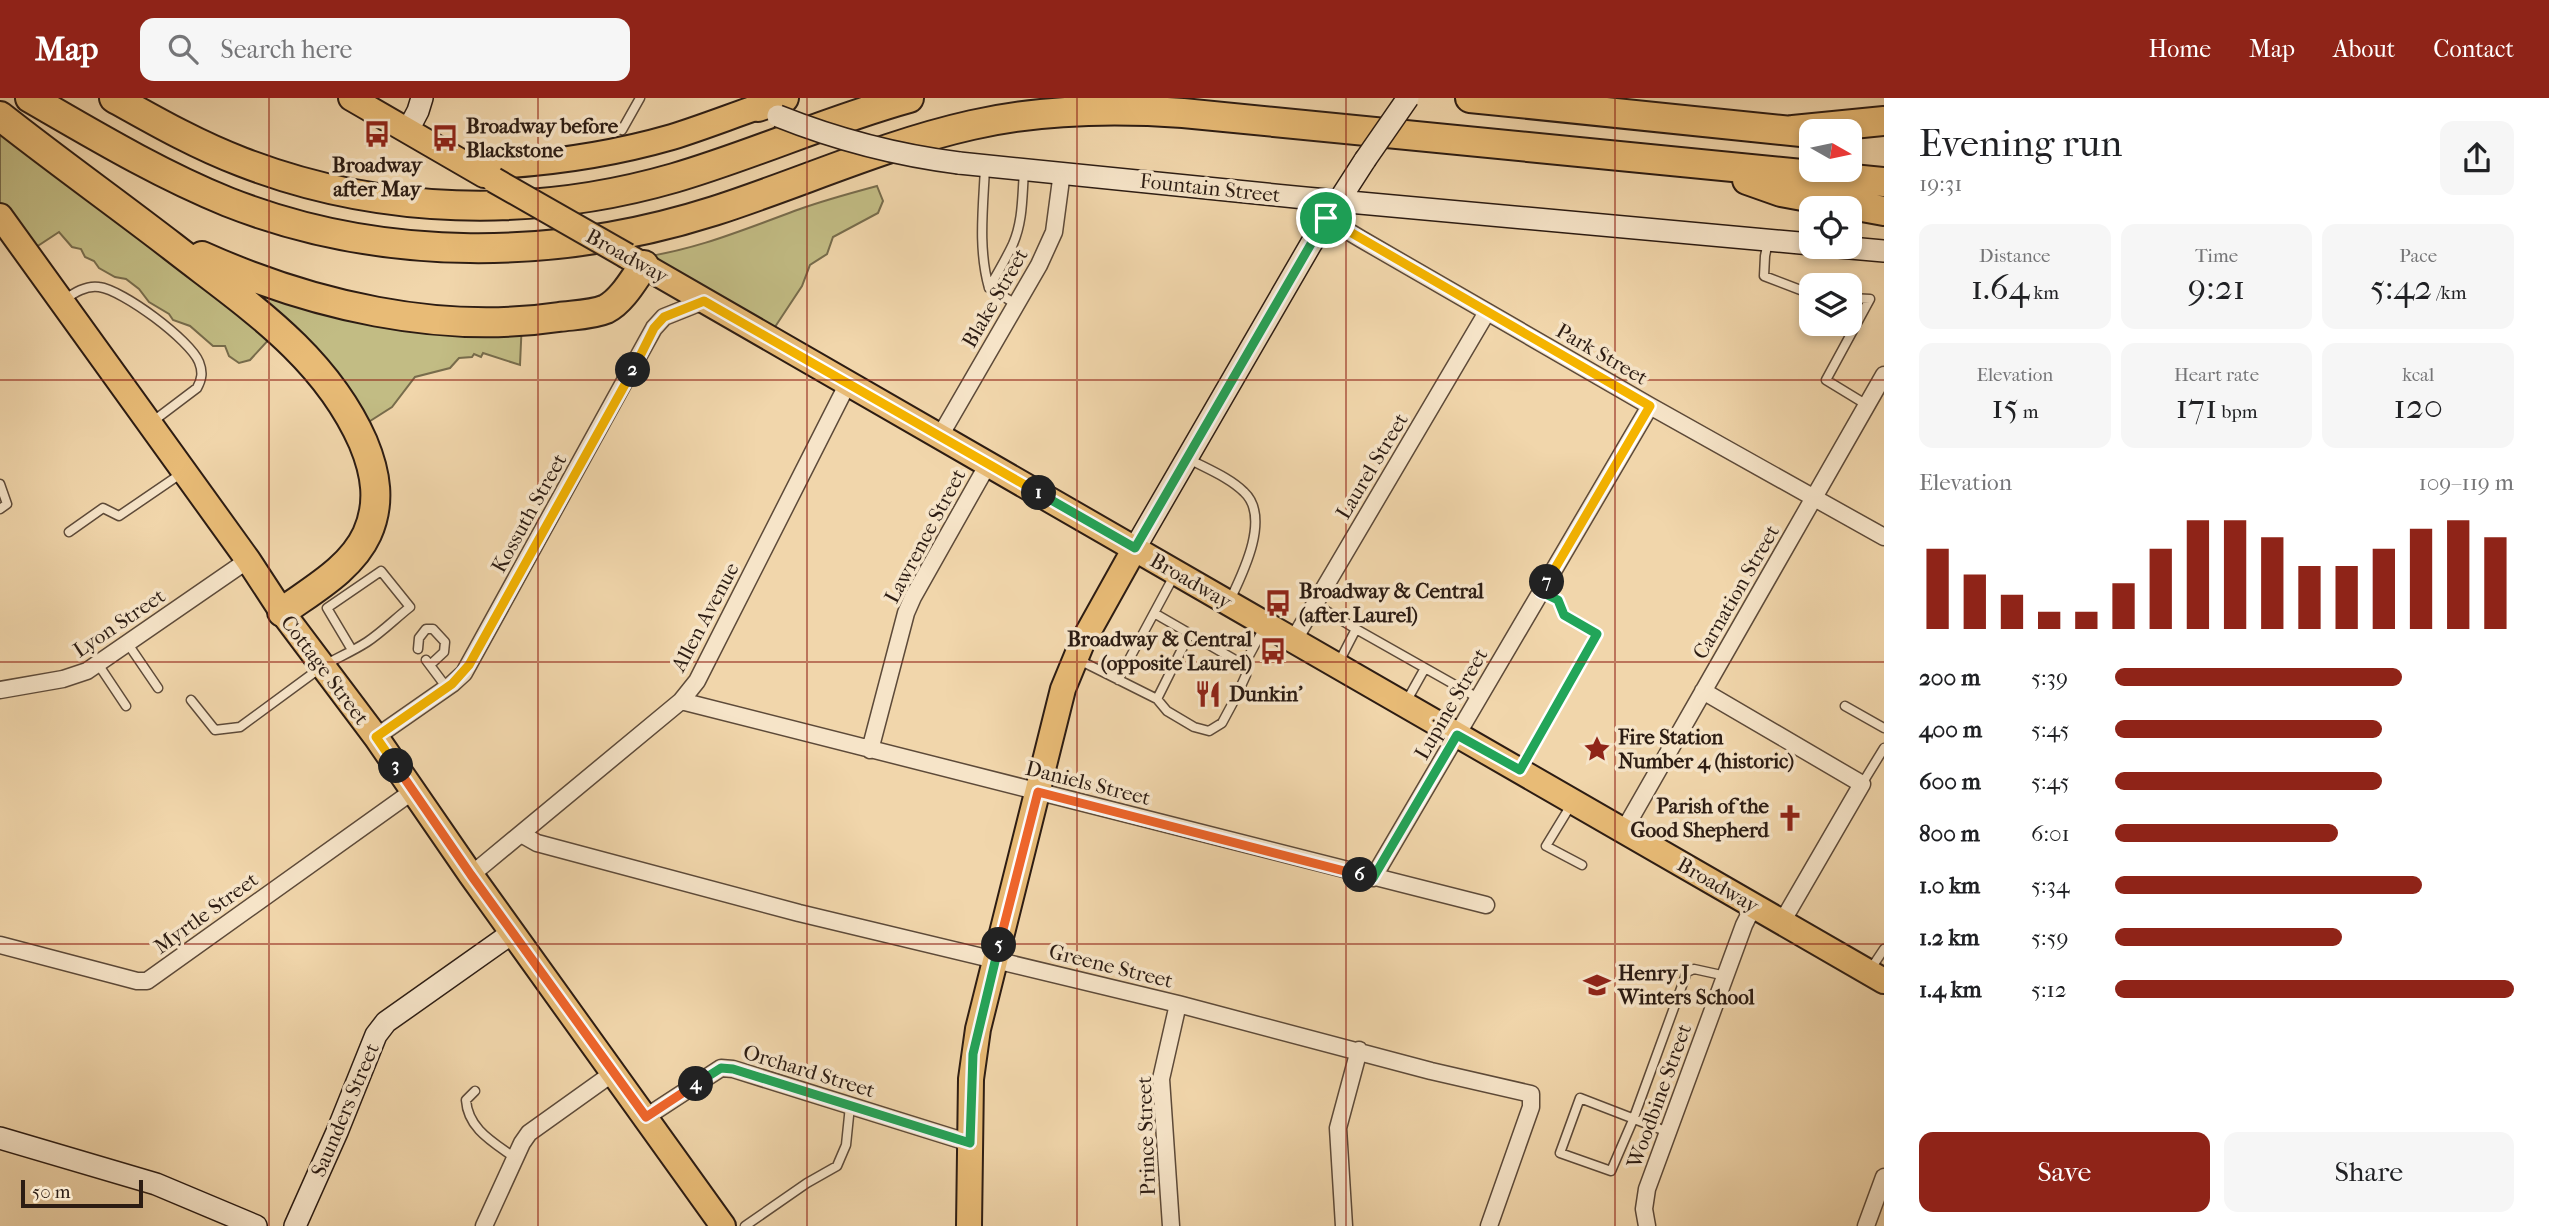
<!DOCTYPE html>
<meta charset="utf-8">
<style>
:root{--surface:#fff;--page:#f6f6f6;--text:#202124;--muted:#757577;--accent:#8f2418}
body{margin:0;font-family:"IM FELL French Canon",serif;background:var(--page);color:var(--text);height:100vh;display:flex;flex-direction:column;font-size:26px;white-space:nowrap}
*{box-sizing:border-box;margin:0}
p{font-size:23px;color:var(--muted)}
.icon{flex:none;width:38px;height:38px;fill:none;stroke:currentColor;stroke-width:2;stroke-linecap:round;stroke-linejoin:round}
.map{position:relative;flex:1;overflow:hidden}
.side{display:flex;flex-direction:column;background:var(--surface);width:665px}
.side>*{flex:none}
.needle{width:46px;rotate:99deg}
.controls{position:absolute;left:1799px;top:21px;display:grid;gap:14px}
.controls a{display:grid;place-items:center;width:63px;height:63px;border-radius:14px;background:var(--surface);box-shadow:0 4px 10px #0003;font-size:35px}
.scale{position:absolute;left:21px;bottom:18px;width:122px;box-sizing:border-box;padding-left:7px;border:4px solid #2c1c13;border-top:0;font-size:19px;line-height:24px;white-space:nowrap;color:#2c1c13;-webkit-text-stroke:5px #f6e4c8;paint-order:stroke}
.pin{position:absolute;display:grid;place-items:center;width:60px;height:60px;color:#fff;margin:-30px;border:4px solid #fff;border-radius:50%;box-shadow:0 2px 7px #0007}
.km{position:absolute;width:35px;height:35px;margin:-18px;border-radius:50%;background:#222;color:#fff;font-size:19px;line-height:35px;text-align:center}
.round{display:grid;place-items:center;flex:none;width:74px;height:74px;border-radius:14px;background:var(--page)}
.headline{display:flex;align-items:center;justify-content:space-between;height:119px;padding:0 35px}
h1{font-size:38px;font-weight:600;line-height:52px}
.metrics{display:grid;grid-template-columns:repeat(3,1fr);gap:10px;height:119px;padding:7px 35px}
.metrics div{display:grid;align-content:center;border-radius:14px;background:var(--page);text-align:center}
.metrics b{font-size:35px;font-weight:600}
.metrics small{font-size:19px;font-weight:400}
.metrics p{font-size:19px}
.chart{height:196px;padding:14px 35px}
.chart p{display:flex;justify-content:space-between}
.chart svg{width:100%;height:126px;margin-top:7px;stroke:var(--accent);stroke-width:6}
.button{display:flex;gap:14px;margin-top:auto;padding:14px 35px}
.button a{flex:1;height:80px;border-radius:14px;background:var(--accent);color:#fff;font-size:28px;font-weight:600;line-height:80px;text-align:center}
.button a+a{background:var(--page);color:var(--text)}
ul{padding:0 35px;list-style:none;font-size:23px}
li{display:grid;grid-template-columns:112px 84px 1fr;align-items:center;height:52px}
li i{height:18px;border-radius:9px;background:var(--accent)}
header{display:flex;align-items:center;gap:42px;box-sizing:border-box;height:98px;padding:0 35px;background:var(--accent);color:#fff}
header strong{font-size:33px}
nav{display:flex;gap:38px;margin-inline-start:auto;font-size:24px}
.search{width:490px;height:63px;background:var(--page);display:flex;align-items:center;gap:18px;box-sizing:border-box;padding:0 24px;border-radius:14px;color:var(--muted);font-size:26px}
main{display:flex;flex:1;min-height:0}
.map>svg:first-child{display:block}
</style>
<header>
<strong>Map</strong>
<div class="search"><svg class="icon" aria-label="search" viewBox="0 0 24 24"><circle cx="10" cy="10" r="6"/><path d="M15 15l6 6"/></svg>Search here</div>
<nav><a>Home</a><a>Map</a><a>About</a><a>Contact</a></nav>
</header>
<main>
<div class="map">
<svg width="1884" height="1128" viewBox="0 0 1884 1128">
<rect width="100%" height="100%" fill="#f1d6ab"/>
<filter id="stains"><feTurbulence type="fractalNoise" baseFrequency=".00286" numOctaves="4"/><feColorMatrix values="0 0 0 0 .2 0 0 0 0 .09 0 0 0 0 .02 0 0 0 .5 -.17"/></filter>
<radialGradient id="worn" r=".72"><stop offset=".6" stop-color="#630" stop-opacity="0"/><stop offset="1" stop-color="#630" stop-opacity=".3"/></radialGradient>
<path fill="#c2bc84" stroke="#776c4c" stroke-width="2" d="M0 32 229 184 522 222 520 267 483 255 481 259 474 256 472 259 459 260 450 270 415 279 392 309 356 332 272 238 250 262 239 265 229 258 225 248H213L190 228 173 222 169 216 149 204 139 191 126 181 115 179 99 170 94 163 85 159 81 151 72 149 59 134 21 159 0 130Z
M877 88 883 103 878 115 833 139 827 156 810 167 802 188 769 238 636 160C694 153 745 131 800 111 825 102 851 95 877 88Z"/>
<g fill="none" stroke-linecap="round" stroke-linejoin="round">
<defs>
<path id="lane" d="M622 32 640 0
M985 70C983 111 978 151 989 190L1016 206
M1768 144 1765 158 1764 178 1811 196
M989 190C997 176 1006 161 1013 146 1023 123 1022 99 1024 74
M1850 200 1870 201 1826 282 1867 307
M64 202C74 195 86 187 99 189 123 192 190 242 199 264 203 274 202 281 197 290L152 324
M1187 360C1205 370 1229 379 1244 394 1271 419 1243 475 1230 502
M0 386 7 406 0 411
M69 434 103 410 119 418 182 375
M1315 506 1356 531
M1154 515 1244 567
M128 546 158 590
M418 551 419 540 426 531H433L445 544 444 554 430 567
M1077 561 1157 601 1167 613 1194 629 1209 633 1222 625 1236 599 1246 577 1244 567 1265 528
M426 562 447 590
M98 566 126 608
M1338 566 1356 531 1478 600
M1118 582 1175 476
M1157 601 1189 537
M191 602 215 632 240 629 323 568C337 560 353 553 367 544 382 534 396 520 410 509L381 473 327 510 352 552
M1406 604 1425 570
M1845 608 1884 630
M1520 671 1597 536 1564 517 1557 502 1541 494
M1862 686 1884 650
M1571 707 1546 748 1582 767
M1870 872 1884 851
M475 993 466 1002C468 1031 493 1044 515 1060
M1668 1034 1580 1000 1560 1055 1611 1073 1633 1022 1687 874 1694 871 1726 878
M745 1128 807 1085 837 1068 846 1047 850 1008"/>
<path id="street" d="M1305 100 1326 120 1361 141 1650 308 1884 439
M940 338 1039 167 1054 134 1062 74
M1293 543 1487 214
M0 592 63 581 87 573 248 462
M1703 593 1862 686 1782 824
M681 603 1486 807
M376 639 452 586 464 575 654 230 664 219 704 203
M870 652 906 515 913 499 988 366
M1624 732 1884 277
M521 736 537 745 799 815 1178 906 1431 973 1531 996V1009L1489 1128
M471 777 681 603 697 583 848 285
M1373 780 1650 308
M0 847 137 883H147L413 693
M646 1019 721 970 733 971 970 1045
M484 1128 522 1045 529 1035 613 975
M1171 1128 1161 981 1178 906
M1344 1128 1338 1030 1359 952
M1647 1128 1644 1111 1647 1091 1744 827 1754 807
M1866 1128 1884 1079"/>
<path id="secondary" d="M408 32 418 13 422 0
M959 65 1305 100 1811 146
M1839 149 1884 153
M1135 450 1311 146 1365 62
M0 1040 156 1086 256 1128
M295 1128 337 1034 376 937 386 924 512 835"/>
<path id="primary" d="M351 0 484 77
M471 69C540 67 606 58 672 39 701 30 729 19 758 9
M0 118 248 462 282 514 376 639 471 777 723 1128
M627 158 1884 883
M969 1128 971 981 978 931 1063 591 1082 545 1135 450"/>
<path id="highway" d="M30 0C94 37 159 76 228 104 383 165 557 163 714 113 801 85 883 47 972 27 1042 11 1112 10 1183 15L1884 84
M114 0C155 23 197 47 242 64 379 117 532 121 674 80 753 57 829 22 909 0
M1470 0 1811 35
M758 9 784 0
M0 18C57 63 116 105 173 149 246 206 324 256 363 344 376 375 381 405 367 436 351 471 312 492 282 514
M1793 32 1884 23
M1747 82 1781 94 1884 113
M202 158C311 207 439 237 559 219 574 217 592 217 606 211 622 203 634 181 644 167"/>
</defs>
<use href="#lane" stroke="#5d4a39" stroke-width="11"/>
<use href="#street" stroke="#5d4a39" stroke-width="19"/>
<use href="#secondary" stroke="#2c1c13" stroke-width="24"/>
<use href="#primary" stroke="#2c1c13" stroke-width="28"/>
<use href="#highway" stroke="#2c1c13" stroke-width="32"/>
<use href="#lane" stroke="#f6e4c8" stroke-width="8"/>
<use href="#street" stroke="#f6e4c8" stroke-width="16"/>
<use href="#secondary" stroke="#f6e4c8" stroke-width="21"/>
<use href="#primary" stroke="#e8bb76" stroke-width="24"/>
<use href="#highway" stroke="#e8bb76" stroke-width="28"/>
<defs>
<path id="secondary-bridge" d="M778 18C838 42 896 57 959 65
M1365 62 1408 0"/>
<path id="primary-bridge" d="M494 82 627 158"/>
</defs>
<use href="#secondary-bridge" stroke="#2c1c13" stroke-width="24" stroke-linecap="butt"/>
<use href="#primary-bridge" stroke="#2c1c13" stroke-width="28" stroke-linecap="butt"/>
<use href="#secondary-bridge" stroke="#f6e4c8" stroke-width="21"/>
<use href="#primary-bridge" stroke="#e8bb76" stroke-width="24"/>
</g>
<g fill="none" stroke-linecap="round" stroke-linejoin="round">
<defs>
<path id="split-1" d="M1039 395 1135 450 1326 120"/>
<path id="split-2" d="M633 272 654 230 664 219 704 203 1039 395"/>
<path id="split-3" d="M396 668 376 639 452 586 469 567 633 272"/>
<path id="split-4" d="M396 668 471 777 646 1019 696 986"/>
<path id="split-5" d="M696 986 721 970 733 971 970 1045 973 956 999 847"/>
<path id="split-6" d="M999 847 1038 694 1360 777"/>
<path id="split-7" d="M1360 777 1373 780 1457 637 1520 672 1597 536 1564 517 1558 502 1541 494 1547 484"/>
<path id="split-8" d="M1326 120 1650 308 1547 484"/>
</defs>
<use href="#split-1" stroke="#fff" stroke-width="14"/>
<use href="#split-2" stroke="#fff" stroke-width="14"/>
<use href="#split-3" stroke="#fff" stroke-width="14"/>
<use href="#split-4" stroke="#fff" stroke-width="14"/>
<use href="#split-5" stroke="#fff" stroke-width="14"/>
<use href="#split-6" stroke="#fff" stroke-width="14"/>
<use href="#split-7" stroke="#fff" stroke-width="14"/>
<use href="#split-8" stroke="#fff" stroke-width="14"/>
<use href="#split-1" stroke="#22a559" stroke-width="9"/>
<use href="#split-2" stroke="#f5b400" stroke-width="9"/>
<use href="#split-3" stroke="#f5b400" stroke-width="9"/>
<use href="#split-4" stroke="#f0652b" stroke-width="9"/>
<use href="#split-5" stroke="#22a559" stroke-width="9"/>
<use href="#split-6" stroke="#f0652b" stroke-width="9"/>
<use href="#split-7" stroke="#22a559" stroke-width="9"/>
<use href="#split-8" stroke="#f5b400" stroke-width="9"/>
</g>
<path fill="none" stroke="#8f2418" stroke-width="2" stroke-opacity="0.55" d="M269 0V1128M538 0V1128M807 0V1128M1077 0V1128M1346 0V1128M1615 0V1128M0 282H1884M0 564H1884M0 846H1884"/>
<defs>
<symbol id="bus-bare" viewBox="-9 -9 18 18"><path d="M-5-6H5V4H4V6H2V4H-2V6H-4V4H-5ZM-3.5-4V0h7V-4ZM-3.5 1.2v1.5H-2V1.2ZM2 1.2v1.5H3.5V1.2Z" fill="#8f2418" stroke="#f6e4c8" stroke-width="2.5" paint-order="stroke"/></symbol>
<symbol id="restaurant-bare" viewBox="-9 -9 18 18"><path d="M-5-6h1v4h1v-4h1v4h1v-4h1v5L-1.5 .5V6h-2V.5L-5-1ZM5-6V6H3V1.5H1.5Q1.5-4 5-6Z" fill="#8f2418" stroke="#f6e4c8" stroke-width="2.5" paint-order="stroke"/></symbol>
<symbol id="sight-bare" viewBox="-9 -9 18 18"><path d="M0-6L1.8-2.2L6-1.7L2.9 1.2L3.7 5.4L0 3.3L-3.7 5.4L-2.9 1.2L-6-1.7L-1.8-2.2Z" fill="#8f2418" stroke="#f6e4c8" stroke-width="2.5" paint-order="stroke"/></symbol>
<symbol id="church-bare" viewBox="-9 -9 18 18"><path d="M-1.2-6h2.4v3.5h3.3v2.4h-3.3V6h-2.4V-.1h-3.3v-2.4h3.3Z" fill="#8f2418" stroke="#f6e4c8" stroke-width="2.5" paint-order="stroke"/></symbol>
<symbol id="school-bare" viewBox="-9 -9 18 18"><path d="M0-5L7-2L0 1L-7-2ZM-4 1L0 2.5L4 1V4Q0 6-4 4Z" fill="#8f2418" stroke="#f6e4c8" stroke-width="2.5" paint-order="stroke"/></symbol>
</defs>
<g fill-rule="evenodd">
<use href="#bus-bare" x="358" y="17" width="38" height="38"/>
<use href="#bus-bare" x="426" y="21" width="38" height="38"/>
<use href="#bus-bare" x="1259" y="486" width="38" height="38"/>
<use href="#bus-bare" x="1254" y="534" width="38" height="38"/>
<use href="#restaurant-bare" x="1189" y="577" width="38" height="38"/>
<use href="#sight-bare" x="1578" y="632" width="38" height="38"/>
<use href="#church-bare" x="1771" y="701" width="38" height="38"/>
<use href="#school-bare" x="1578" y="868" width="38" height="38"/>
</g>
<g text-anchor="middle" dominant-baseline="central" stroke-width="7" stroke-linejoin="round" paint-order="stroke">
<g font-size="21" font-weight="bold" fill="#2c1c13" stroke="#f6e4c8" text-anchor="start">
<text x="466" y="28">Broadway before<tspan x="466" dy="24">Blackstone</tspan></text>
<text x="377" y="67" text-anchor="middle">Broadway<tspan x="377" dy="24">after May</tspan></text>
<text x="1299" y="493">Broadway &amp; Central<tspan x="1299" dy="24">(after Laurel)</tspan></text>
<text x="1252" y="541" text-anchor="end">Broadway &amp; Central<tspan x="1252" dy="24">(opposite Laurel)</tspan></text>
<text x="1229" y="596">Dunkin'</text>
<text x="1618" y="639">Fire Station<tspan x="1618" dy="24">Number 4 (historic)</tspan></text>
<text x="1769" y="708" text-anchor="end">Parish of the<tspan x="1769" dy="24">Good Shepherd</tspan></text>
<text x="1618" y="875">Henry J<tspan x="1618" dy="24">Winters School</tspan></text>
</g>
<g font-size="21" fill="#2c1c13" stroke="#f6e4c8">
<text transform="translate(1210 90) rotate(6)">Fountain Street</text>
<text transform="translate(627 158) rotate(29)">Broadway</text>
<text transform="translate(995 200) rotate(-60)">Blake Street</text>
<text transform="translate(1602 256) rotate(30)">Park Street</text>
<text transform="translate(1372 368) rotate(-59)">Laurel Street</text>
<text transform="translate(529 415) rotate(-61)">Kossuth Street</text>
<text transform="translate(925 438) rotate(-62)">Lawrence Street</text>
<text transform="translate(1191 483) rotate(30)">Broadway</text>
<text transform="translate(1736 494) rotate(-60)">Carnation Street</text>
<text transform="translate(705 519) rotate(-62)">Allen Avenue</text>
<text transform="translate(119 525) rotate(-34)">Lyon Street</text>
<text transform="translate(325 572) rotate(53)">Cottage Street</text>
<text transform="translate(1451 606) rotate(-60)">Lupine Street</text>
<text transform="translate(1088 685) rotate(14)">Daniels Street</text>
<text transform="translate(1718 787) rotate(30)">Broadway</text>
<text transform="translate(206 815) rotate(-36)">Myrtle Street</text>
<text transform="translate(1111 868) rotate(14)">Greene Street</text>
<text transform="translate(809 973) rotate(17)">Orchard Street</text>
<text transform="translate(1659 998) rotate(-70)">Woodbine Street</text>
<text transform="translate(345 1012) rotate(-67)">Saunders Street</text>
<text transform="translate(1146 1038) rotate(-92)">Prince Street</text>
</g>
</g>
<rect width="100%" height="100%" filter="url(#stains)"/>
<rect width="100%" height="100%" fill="url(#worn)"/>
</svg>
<div class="controls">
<a><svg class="needle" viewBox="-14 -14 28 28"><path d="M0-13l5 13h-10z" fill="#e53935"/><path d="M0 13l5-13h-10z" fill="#757577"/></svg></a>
<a><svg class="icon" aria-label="locate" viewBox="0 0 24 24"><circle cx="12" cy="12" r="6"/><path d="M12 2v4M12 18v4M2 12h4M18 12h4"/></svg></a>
<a><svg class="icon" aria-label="layers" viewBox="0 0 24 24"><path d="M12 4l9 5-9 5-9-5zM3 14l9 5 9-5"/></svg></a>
</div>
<div class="scale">50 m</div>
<div class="pin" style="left:1326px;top:120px;background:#1e9e55"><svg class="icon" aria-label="arrive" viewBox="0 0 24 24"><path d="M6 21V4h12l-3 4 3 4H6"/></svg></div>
<b class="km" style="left:1039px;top:395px">1</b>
<b class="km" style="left:633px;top:272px">2</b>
<b class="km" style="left:396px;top:668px">3</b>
<b class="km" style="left:696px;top:986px">4</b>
<b class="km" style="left:999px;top:847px">5</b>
<b class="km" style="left:1360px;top:777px">6</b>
<b class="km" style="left:1547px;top:484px">7</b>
</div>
<section class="side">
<div class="headline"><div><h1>Evening run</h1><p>19:31</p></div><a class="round"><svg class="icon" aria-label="share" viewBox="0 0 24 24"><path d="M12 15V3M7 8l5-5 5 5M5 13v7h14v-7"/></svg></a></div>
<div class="metrics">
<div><p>Distance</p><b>1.64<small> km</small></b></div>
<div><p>Time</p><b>9:21</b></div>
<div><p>Pace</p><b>5:42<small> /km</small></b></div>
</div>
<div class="metrics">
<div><p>Elevation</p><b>15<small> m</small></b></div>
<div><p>Heart rate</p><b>171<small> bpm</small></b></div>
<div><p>kcal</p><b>120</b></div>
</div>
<div class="chart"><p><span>Elevation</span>109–119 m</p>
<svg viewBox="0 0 160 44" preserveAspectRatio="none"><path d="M5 44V16M15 44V25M25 44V32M35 44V38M45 44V38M55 44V28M65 44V16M75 44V6M85 44V6M95 44V12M105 44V22M115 44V22M125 44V16M135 44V9M145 44V6M155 44V12"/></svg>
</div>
<ul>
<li><b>200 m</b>5:39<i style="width:72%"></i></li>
<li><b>400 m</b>5:45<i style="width:67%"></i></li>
<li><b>600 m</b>5:45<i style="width:67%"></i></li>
<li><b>800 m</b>6:01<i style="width:56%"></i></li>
<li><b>1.0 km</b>5:34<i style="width:77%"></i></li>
<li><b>1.2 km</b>5:59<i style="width:57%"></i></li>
<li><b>1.4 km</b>5:12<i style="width:100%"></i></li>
</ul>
<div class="button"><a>Save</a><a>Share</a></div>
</section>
</main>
